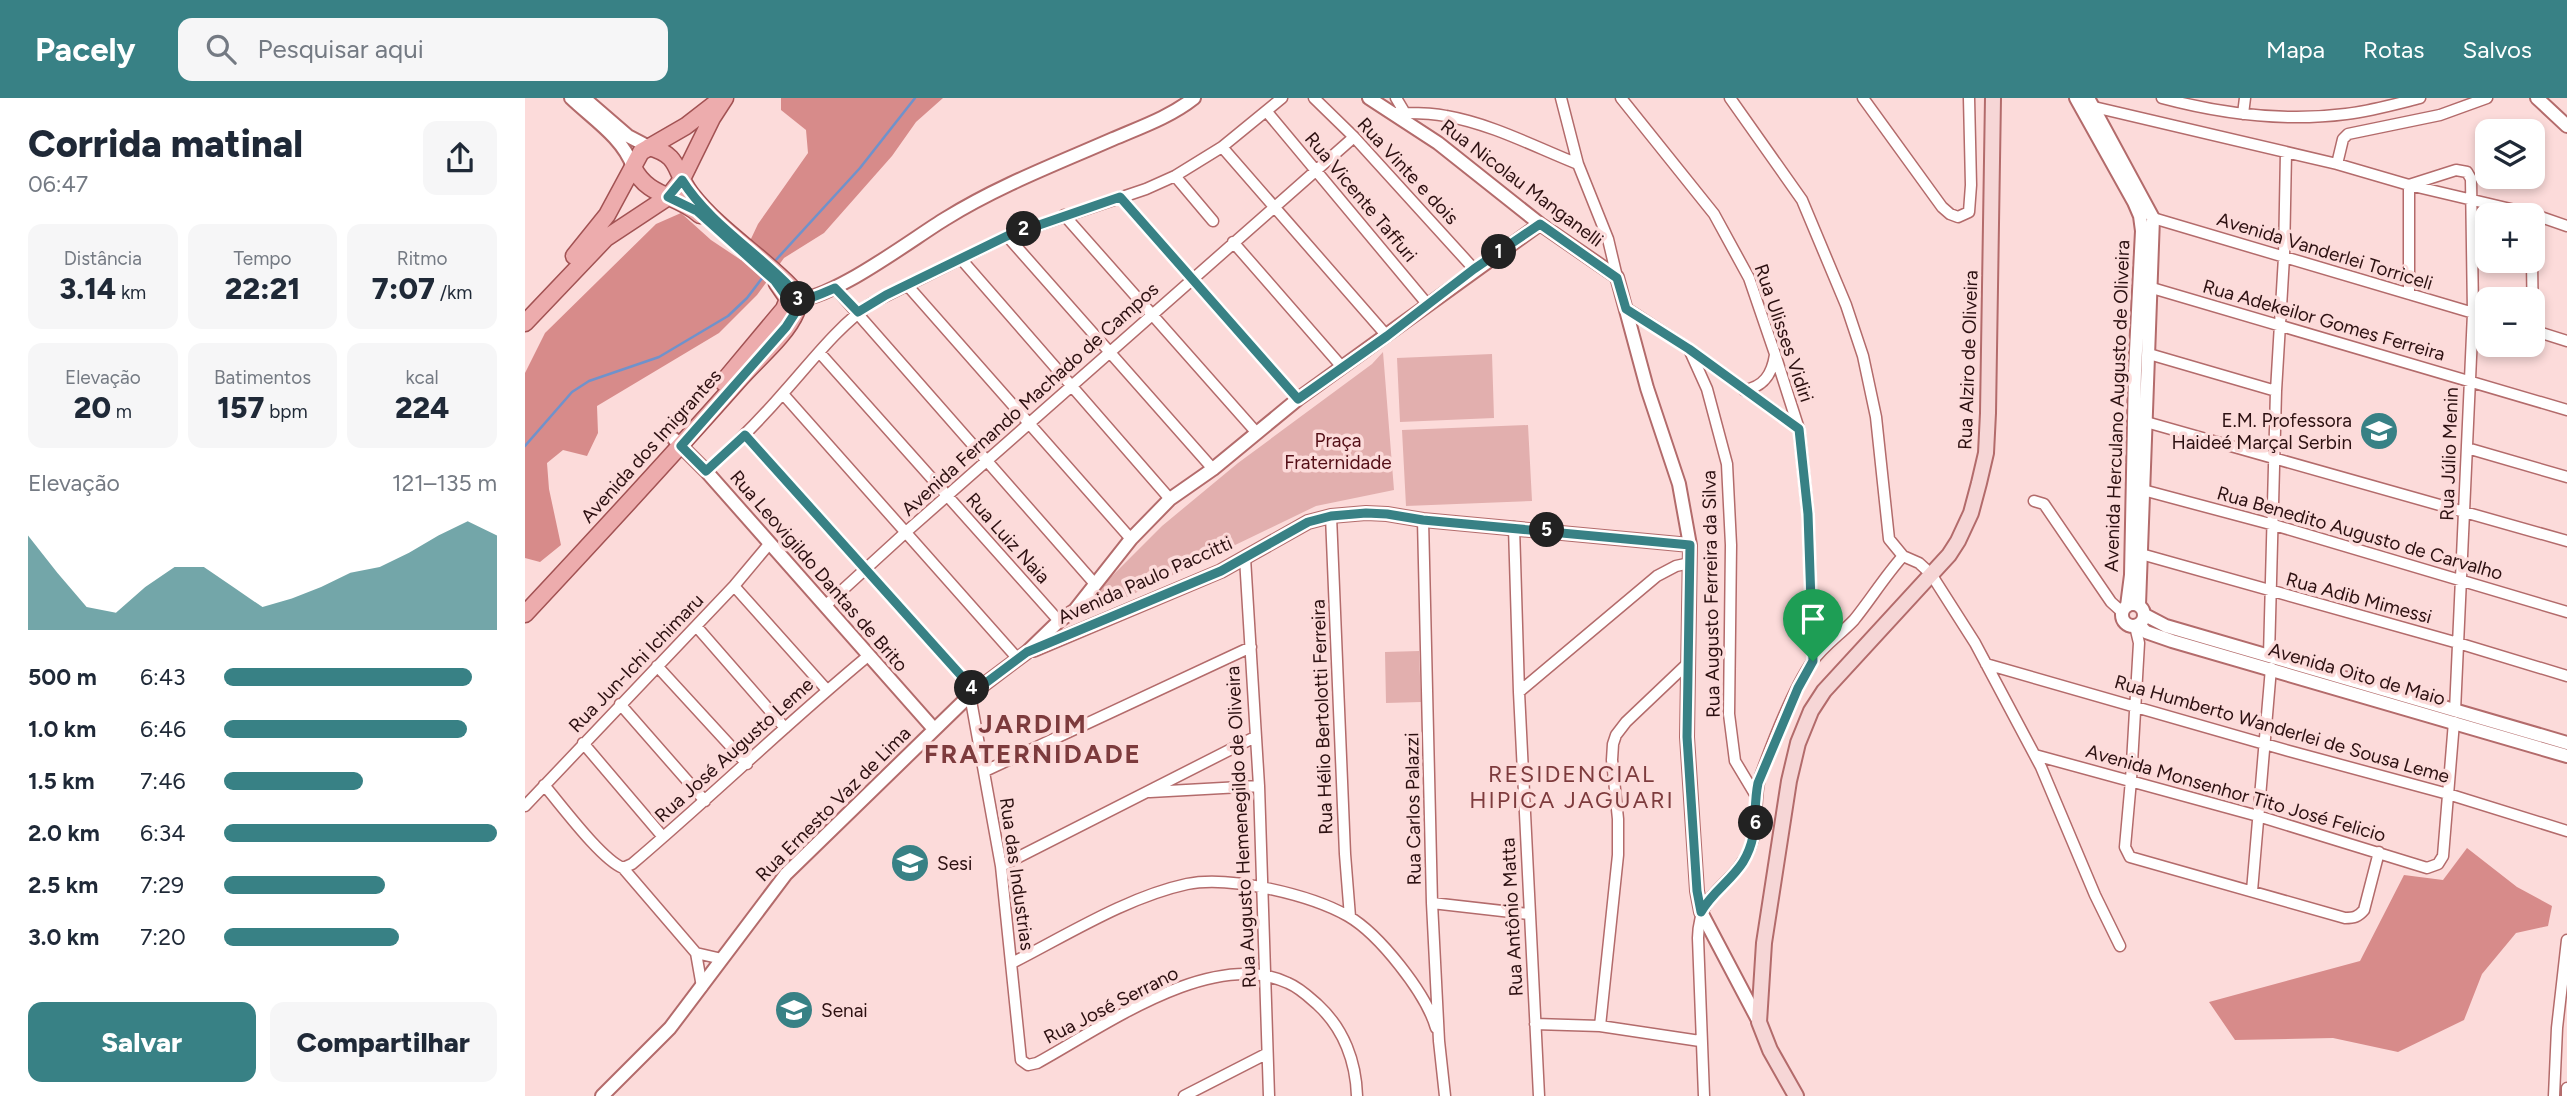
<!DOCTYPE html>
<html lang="pt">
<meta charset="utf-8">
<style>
:root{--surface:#fff;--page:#f6f6f7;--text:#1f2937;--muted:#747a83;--accent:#388185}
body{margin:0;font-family:Figtree,sans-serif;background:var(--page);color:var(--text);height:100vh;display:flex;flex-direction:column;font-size:26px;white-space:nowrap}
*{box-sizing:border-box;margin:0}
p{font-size:23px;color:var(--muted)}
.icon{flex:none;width:38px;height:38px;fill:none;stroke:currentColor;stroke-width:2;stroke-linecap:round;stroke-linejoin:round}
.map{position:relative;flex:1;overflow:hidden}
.drawer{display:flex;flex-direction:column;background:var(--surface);width:525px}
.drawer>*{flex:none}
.tools{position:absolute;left:1950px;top:21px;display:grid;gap:14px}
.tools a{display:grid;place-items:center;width:70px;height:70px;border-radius:14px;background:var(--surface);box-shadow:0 4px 10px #0003;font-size:35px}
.pin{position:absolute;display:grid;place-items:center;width:60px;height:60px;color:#fff;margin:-72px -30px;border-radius:50% 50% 50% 0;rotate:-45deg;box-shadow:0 0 7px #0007}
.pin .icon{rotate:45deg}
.km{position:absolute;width:35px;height:35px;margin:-18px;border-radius:50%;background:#222;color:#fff;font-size:19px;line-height:35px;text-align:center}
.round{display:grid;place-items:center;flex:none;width:74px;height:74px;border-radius:14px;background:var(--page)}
.overview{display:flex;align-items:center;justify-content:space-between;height:119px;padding:0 28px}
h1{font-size:38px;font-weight:800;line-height:52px}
.stats{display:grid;grid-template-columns:repeat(3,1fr);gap:10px;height:119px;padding:7px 28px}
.stats div{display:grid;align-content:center;border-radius:14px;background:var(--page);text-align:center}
.stats b{font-size:30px;font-weight:800}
.stats small{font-size:19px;font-weight:400}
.stats p{font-size:19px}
.chart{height:196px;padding:14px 28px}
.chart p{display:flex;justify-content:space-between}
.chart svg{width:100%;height:126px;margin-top:7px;fill:var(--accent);opacity:.7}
.action{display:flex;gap:14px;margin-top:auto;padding:14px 28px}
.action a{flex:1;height:80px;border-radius:14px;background:var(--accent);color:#fff;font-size:28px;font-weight:800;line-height:80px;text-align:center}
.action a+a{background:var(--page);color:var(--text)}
ul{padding:0 28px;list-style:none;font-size:23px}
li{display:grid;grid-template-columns:112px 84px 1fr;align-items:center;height:52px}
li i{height:18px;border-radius:9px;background:var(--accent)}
header{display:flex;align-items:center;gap:42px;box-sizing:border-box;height:98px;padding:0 35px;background:var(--accent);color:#fff}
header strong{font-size:33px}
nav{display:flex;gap:38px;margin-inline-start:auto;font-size:24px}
.search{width:490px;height:63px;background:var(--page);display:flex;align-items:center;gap:18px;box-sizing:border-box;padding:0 24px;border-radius:14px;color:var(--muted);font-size:26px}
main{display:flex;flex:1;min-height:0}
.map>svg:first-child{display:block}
</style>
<header>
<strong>Pacely</strong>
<div class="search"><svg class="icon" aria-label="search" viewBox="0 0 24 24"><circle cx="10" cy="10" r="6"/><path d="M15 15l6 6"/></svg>Pesquisar aqui</div>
<nav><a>Mapa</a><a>Rotas</a><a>Salvos</a></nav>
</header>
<main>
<section class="drawer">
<div class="overview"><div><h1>Corrida matinal</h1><p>06:47</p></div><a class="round"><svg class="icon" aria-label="share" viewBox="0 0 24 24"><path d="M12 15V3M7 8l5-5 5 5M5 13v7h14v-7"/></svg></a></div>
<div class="stats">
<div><p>Distância</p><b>3.14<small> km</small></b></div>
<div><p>Tempo</p><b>22:21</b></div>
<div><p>Ritmo</p><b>7:07<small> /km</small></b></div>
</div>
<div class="stats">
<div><p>Elevação</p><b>20<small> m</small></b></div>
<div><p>Batimentos</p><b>157<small> bpm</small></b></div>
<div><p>kcal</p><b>224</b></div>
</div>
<div class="chart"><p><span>Elevação</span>121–135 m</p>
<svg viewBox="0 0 160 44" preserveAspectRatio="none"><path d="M0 44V11L10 24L20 36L30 38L40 29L50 22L60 22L70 29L80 36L90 33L100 29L110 24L120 22L130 17L140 11L150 6L160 11V44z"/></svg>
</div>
<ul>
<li><b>500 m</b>6:43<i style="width:91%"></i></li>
<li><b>1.0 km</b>6:46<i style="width:89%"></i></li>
<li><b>1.5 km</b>7:46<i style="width:51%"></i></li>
<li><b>2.0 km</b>6:34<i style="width:100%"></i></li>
<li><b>2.5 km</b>7:29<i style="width:59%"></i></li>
<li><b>3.0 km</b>7:20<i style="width:64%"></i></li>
</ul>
<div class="action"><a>Salvar</a><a>Compartilhar</a></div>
</section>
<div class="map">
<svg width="2042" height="998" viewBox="0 0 2042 998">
<rect width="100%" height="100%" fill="#fcdbda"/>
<path fill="#e2afae" d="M858 254 869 392 791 408 571 514 562 503 637 428 713 365 847 266Z
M967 256 969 320 875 324 872 260Z
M1003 327 1007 403 881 408 877 332Z
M894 553 896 604 861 605 860 554Z"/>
<path fill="#d78b8a" d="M256 0H418L391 24 367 58 299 135 259 160 232 197 194 235 72 308 73 335 62 358 38 352 22 365 24 391 36 447 15 464 0 460V275L20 235 131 126 156 115 186 142 216 162 233 126 283 55 281 32 256 12Z
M1942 750 1992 789 2027 808 2023 828 1991 835 1957 876 1939 922 1873 954 1808 940 1710 942 1684 904 1835 863 1879 777 1918 782Z"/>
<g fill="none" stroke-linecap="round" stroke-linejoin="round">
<path stroke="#7092cb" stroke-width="2.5" d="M249 164 335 70 390 0
M0 348 47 294 64 283 134 259 203 218 222 200 241 175"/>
<defs>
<path id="minor" d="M789 0 829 39 949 171
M871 0 880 15
M1036 0 1053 66 1083 141 1092 179
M1096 0 1189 116 1224 180 1250 256 1274 331 1283 416 1288 563
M1205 0 1277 102 1321 207 1338 258 1351 319 1364 441 1378 458 1394 465 1406 476 1450 545 1516 669 1570 797 1595 848
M1338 0 1417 109 1425 116 1433 119 1444 114 1446 87 1444 0
M1637 0C1697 16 1759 24 1821 16 1846 13 1871 6 1895 0
M1569 9 1812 66 1884 87 2007 116 2042 128
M742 14 903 207
M867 15C885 15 903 14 921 18 967 26 1010 49 1053 66
M1718 16 1720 0
M697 49 862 238
M1812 66 1818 41 1823 36 1915 17 1962 0
M650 78 688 123
M595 99 773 301
M539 117 731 334
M1628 120 1962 219
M482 138 688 371
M708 144 817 269
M436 161 645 401
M2007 163 2008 233
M382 187 606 441
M310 190 570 486
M1627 190 2042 312
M1884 196V87L1931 72 1942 74 1946 81 1948 215 1930 613
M1101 210 1164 251 1273 330
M2007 232 2042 243
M1164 251 1182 291 1202 366 1206 447 1204 616 1210 663 1231 698
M294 254 534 523
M1624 256 1751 293
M1219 292C1239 289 1247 276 1250 257
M258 296 493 561
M1621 324 2042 443
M220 337 450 593
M1942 350 2042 379
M181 373C209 348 235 322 260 293 287 263 313 228 347 205L482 138 621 91 650 78 697 49 757 0
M1618 392 1749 427 2042 514
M1509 403 1519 406 1586 504 1597 514
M806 418 820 756 825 819
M898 422 907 805 914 943 920 998
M989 429 994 594 1014 998
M1616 456 1933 545 2042 578
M720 460 734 688 744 998
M209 488 302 592
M300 508 381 434 829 39
M171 528 260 630
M1610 528 1614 545 1606 682 1600 749 1605 759 1820 820C1829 820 1833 819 1839 812L1854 754
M1744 558 1751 293 1759 159 1761 54
M1461 566 1764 653 1923 696 2042 733
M132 568 222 666
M994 594 1132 478 1151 468 1165 465
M445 597 476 768 496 962 503 967 512 965C578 929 687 849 763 885 775 890 784 899 793 907 819 931 831 964 832 998
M95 606 180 703
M58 645 138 739
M1510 657 1733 718 1902 770 1913 766 1918 758 1929 624
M460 673 726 549
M19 687C37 708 76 761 98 770L171 855 177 889
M625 694 734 688
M0 708 209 488 245 445
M476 768 730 639
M98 770 107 766C187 698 262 625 343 558
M1727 793 1746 570
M907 805 1004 816
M171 855 197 861
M487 865C542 837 602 799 662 786 704 777 786 797 823 818 854 836 901 895 911 930
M1010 926 1075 928 1175 943
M1075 928 1093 757V721L1087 662 1088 646 1091 637 1101 624 1162 566
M659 998 741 956
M1179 998 1173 840C1174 790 1208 790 1225 750 1235 726 1228 701 1236 676 1247 646 1269 589 1287 564 1298 548 1316 536 1329 522 1346 501 1360 478 1378 458
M2029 998 2032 930 2042 842
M2042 998V990"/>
<path id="tertiary" d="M46 0C68 21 98 40 108 69
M59 0 103 38 124 49
M844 0 913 45 1015 126 1092 179 1122 290 1154 386 1165 447 1162 639 1172 793 1176 814 1234 924
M1551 0 1609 104 1615 118 1617 133 1610 273 1606 477 1602 508
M1563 0 1628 120 1614 507
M2012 0 2042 28
M266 202C302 206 387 141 420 121 473 88 531 66 588 41 616 29 645 19 669 0
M149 341 181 373 409 631
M1597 517a11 11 0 1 1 22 0a11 11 0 1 1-22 0Z
M1620 517 1641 528 2042 645
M1614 527 1621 534 1647 543 2042 658
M509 552 696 473 783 424 806 418 841 415 862 416 898 422 1165 447
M77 998 145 930 261 776 445 597 502 554 534 523 550 512 606 441 645 401 688 371 773 301 1015 126"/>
<path id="secondary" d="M1271 998 1245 952 1234 924 1239 845 1264 683 1273 645 1286 613 1299 593 1424 457 1433 443 1446 415 1454 385 1461 355 1463 315 1468 0"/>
<path id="primary" d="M108 69C123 100 152 96 175 117
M49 158 82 117 116 54 161 28 192 4
M0 225 81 140 143 99 157 81 187 20 200 0
M198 284 259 211 263 201 252 185
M0 516C72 439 143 362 213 283 230 263 261 238 271 214 275 204 272 198 266 189 235 157 194 132 166 96 148 73 157 58 124 49"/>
</defs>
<use href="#minor" stroke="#b36b6b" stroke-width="13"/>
<use href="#tertiary" stroke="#b36b6b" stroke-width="16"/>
<use href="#secondary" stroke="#b36b6b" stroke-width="18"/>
<use href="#primary" stroke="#a25253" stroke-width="19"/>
<use href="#minor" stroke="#fff" stroke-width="10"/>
<use href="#tertiary" stroke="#fff" stroke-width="12"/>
<use href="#secondary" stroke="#f6d6d6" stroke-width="14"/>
<use href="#primary" stroke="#edacad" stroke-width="16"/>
</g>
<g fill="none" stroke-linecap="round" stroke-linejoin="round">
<defs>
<path id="route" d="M1288 563 1283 416 1274 331 1164 251 1101 211 1092 180 1015 126 949 171 862 238 773 301 595 99 482 138 361 197 333 214 310 190C295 196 280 205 263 201L250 183 172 113 143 99 157 82C184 125 231 153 266 190L274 203 272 212 261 229 156 348 181 373 220 337 450 593 502 554 696 473 783 424 806 418 841 415 862 416 898 422 1165 447 1162 639 1172 793 1176 814C1187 794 1206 783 1218 764 1235 736 1227 714 1233 685L1273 590 1288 563"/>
</defs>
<use href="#route" stroke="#fff" stroke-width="14"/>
<use href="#route" stroke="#388185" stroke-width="9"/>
</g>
<defs>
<symbol id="school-disc" viewBox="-11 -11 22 22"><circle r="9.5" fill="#388185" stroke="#fcdbda"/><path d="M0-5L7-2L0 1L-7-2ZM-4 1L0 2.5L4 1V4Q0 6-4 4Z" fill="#fff"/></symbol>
<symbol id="university-disc" viewBox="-11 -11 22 22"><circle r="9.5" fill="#388185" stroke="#fcdbda"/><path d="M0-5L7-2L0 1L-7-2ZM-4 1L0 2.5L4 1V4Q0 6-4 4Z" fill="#fff"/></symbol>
</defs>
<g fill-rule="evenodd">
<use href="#school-disc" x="1832" y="311" width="44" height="44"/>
<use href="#university-disc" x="363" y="743" width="44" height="44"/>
<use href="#university-disc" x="247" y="890" width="44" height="44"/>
</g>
<g text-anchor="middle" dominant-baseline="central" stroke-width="7" stroke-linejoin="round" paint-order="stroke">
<g font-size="19" fill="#2c1011" stroke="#fcdbda">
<text transform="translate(883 73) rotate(47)">Rua Vinte e dois</text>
<text transform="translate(997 85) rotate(37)">Rua Nicolau Manganelli</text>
<text transform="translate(836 99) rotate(50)">Rua Vicente Taffuri</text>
<text transform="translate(1800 153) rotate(17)">Avenida Vanderlei Torriceli</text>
<text transform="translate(1799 222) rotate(16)">Rua Adekeilor Gomes Ferreira</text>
<text transform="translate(1259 235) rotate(71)">Rua Ulisses Vidiri</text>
<text transform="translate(1443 262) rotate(-88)">Rua Alziro de Oliveira</text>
<text transform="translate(505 301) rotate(-42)">Avenida Fernando Machado de Campos</text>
<text transform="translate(1592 308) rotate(-88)">Avenida Herculano Augusto de Oliveira</text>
<text transform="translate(126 348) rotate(-48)">Avenida dos Imigrantes</text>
<text transform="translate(1924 356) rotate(-88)">Rua Júlio Menin</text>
<text transform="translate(1835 435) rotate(16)">Rua Benedito Augusto de Carvalho</text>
<text transform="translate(483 440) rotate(48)">Rua Luiz Naia</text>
<text transform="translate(294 473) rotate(49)">Rua Leovigildo Dantas de Brito</text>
<text transform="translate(620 482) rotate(-24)">Avenida Paulo Paccitti</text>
<text transform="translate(1186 496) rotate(-91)">Rua Augusto Ferreira da Silva</text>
<text transform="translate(1834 500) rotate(15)">Rua Adib Mimessi</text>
<text transform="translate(111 565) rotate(-46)">Rua Jun-Ichi Ichimaru</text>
<text transform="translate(1832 576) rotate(16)">Avenida Oito de Maio</text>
<text transform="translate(797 619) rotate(-92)">Rua Hélio Bertolotti Ferreira</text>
<text transform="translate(1757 631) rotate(16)">Rua Humberto Wanderlei de Sousa Leme</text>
<text transform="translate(209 652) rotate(-42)">Rua José Augusto Leme</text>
<text transform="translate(1711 695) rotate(16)">Avenida Monsenhor Tito José Felicio</text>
<text transform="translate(308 706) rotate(-45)">Rua Ernesto Vaz de Lima</text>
<text transform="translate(888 711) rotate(-91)">Rua Carlos Palazzi</text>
<text transform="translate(716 729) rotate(-93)">Rua Augusto Hemenegildo de Oliveira</text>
<text transform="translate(492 776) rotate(82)">Rua das Industrias</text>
<text transform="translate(987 819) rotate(-93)">Rua Antônio Matta</text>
<text transform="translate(586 907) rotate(-27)">Rua José Serrano</text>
</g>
<g font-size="19" fill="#2c1011" stroke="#fcdbda" text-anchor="start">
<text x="1827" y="322" text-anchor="end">E.M. Professora<tspan x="1827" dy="22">Haideé Marçal Serbin</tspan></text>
<text x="412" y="765">Sesi</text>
<text x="296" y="912">Senai</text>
</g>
<g font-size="19" fill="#530e16" stroke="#fcdbda">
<text x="813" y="342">Praça<tspan x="813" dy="22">Fraternidade</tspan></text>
</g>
<g font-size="23" letter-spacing="2" fill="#7d3b3d" stroke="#fcdbda">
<text x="1047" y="676">RESIDENCIAL<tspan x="1047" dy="26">HIPICA JAGUARI</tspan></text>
</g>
<g font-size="26" font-weight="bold" letter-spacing="2" fill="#7d3b3d" stroke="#fcdbda">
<text x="508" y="626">JARDIM<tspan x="508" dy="30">FRATERNIDADE</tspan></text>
</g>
</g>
</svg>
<div class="tools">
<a><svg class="icon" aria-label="layers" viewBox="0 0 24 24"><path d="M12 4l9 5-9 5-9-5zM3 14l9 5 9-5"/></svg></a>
<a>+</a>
<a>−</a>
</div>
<div class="pin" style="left:1288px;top:563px;background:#1e9e55"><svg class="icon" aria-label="arrive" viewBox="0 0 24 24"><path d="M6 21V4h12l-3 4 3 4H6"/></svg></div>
<b class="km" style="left:974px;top:154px">1</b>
<b class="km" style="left:499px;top:131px">2</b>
<b class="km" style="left:273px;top:201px">3</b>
<b class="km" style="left:447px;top:590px">4</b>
<b class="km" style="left:1022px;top:432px">5</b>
<b class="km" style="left:1231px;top:725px">6</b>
</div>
</main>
